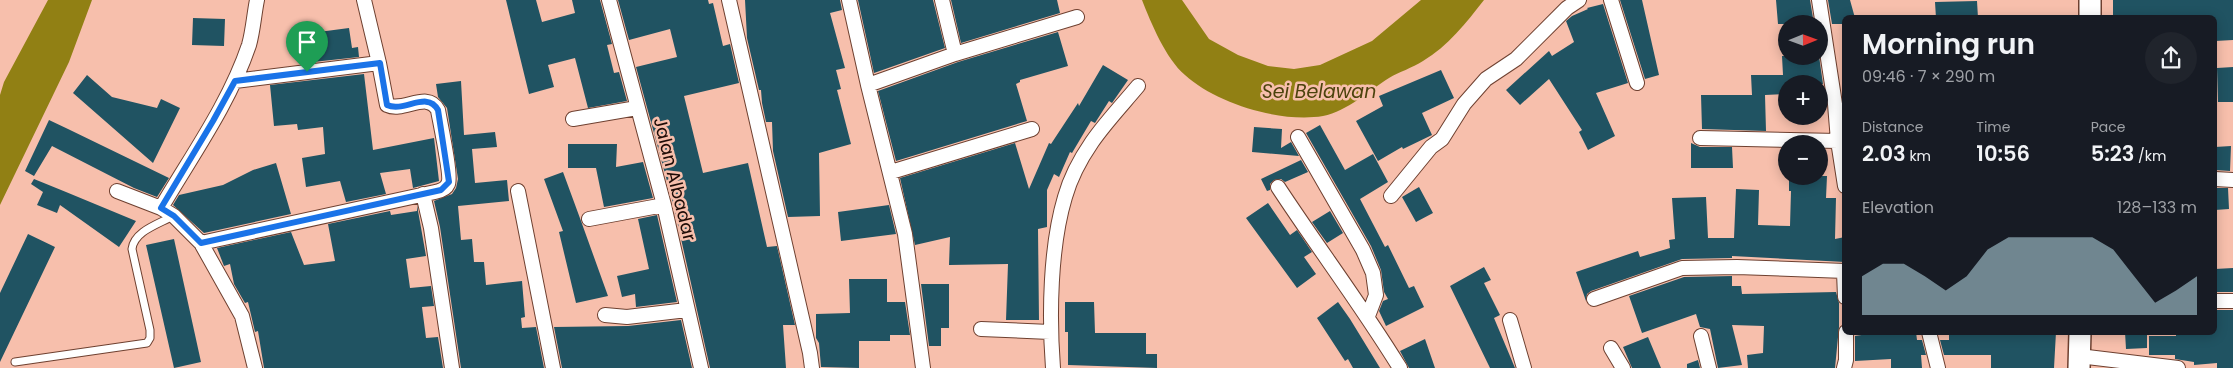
<!DOCTYPE html>
<meta charset="utf-8">
<style>
:root{--surface:#171b24;--page:#20242c;--text:#f1f3f6;--muted:#9ea1a6;--accent:#96b4bf}
body{margin:0;font-family:Poppins,sans-serif;background:var(--page);color:var(--text);height:100vh;display:flex;flex-direction:column;font-size:19px;white-space:nowrap}
*{box-sizing:border-box;margin:0}
p{font-size:16px;color:var(--muted)}
.icon{flex:none;width:28px;height:28px;fill:none;stroke:currentColor;stroke-width:2;stroke-linecap:round;stroke-linejoin:round}
.map{position:relative;flex:1;overflow:hidden}
.panel{position:absolute;left:1842px;top:15px;width:375px;height:320px;display:flex;flex-direction:column;background:var(--surface);border-radius:8px;box-shadow:0 2px 12px #0003}
.panel>*{flex:none}
.needle{width:32px;rotate:89deg}
.fabs{position:absolute;left:1778px;top:15px;display:grid;gap:10px}
.fabs a{display:grid;place-items:center;width:50px;height:50px;border-radius:50%;background:var(--surface);box-shadow:0 2px 12px #0003;font-size:25px}
.pin{position:absolute;display:grid;place-items:center;width:42px;height:42px;color:#fff;margin:-51px -21px;border-radius:50% 50% 50% 0;rotate:-45deg;box-shadow:0 0 5px #0007}
.pin .icon{rotate:45deg}
.round{display:grid;place-items:center;flex:none;width:52px;height:52px;border-radius:26px;background:var(--page)}
.head{display:flex;align-items:center;justify-content:space-between;height:85px;padding:0 20px}
h1{font-size:28px;font-weight:600;line-height:38px}
.stats{display:grid;grid-template-columns:repeat(3,1fr);gap:8px;height:85px;padding:5px 20px}
.stats div{display:grid;align-content:center}
.stats b{font-size:21px;font-weight:600}
.stats small{font-size:14px;font-weight:400}
.stats p{font-size:14px}
.chart{height:140px;padding:10px 20px}
.chart p{display:flex;justify-content:space-between}
.chart svg{width:100%;height:90px;margin-top:5px;fill:var(--accent);opacity:.7}
.map>svg:first-child{display:block}
</style>
<div class="map">
<svg width="2233" height="368" viewBox="0 0 2233 368">
<rect width="100%" height="100%" fill="#f7bfac"/>
<path fill="#918014" d="M48 0H92L69 62 0 205V95L4 82Z
M1142 0H1182L1209 39 1238 55 1268 66 1294 69 1320 65 1372 41 1421 0H1484C1466 23 1448 46 1423 61 1412 68 1399 72 1389 78 1368 91 1348 111 1323 116 1281 123 1217 104 1185 75 1166 59 1151 23 1142 0Z"/>
<path fill="#205362" d="M506 0H536L542 22 575 13 572 0H600L612 44 607 45 614 73 619 72 627 101 588 108 575 58 548 65 554 87 529 94Z
M618 0H708L709 4 713 3 723 46 730 44 739 83 684 96 703 173 748 163 767 247 777 246 795 325H783L786 368H710L673 203 636 67 677 57 670 29 629 40Z
M745 0H840L842 10 830 13 845 68 836 70 841 89 837 90 851 144 819 153 820 216 788 217 773 151 772 122H766L762 103 761 90H759L747 38Z
M858 0H933L945 48 874 73Z
M951 0H1057L1060 13 961 43Z
M1620 0H1642L1659 75 1645 79Z
M1776 0H1810L1814 24H1778Z
M1828 0H1850L1855 18H1845V24H1832Z
M2113 0H2233V40L2215 41V18H2113Z
M1977 1 1978 18H1936L1935 2Z
M1603 4 1628 83 1596 93 1615 136 1588 150 1579 132 1582 130 1549 79 1520 105 1506 90 1549 51 1552 56 1574 42 1566 21 1572 16 1588 9 1587 8Z
M193 18 225 19 224 46 192 45Z
M349 28 352 48 358 47 359 57 313 62 311 54 314 53 311 33Z
M1058 32 1068 66 1020 80V82L1016 84 1027 121 896 161 878 91 958 62Z
M1782 56H1819L1823 84H1784V94L1765 95 1766 131 1702 129 1701 95H1752L1751 75H1783Z
M1103 65 1128 80 1112 103 1109 101 1095 123 1091 121 1072 153 1070 152 1059 177 1054 174 1047 190V227L1038 229 1039 320H1006L1008 264 949 265 950 237 915 245 900 178 1015 143 1029 189 1049 143 1051 144 1078 103 1079 106Z
M2233 67V102H2218L2217 68Z
M1441 70 1454 98 1422 113 1432 135 1403 149 1402 147 1378 161 1356 121 1383 106 1379 96Z
M364 74 373 150 434 138 439 181 413 188 410 169 380 173 386 194 346 202 340 181 306 187 302 158 325 154 323 127 298 130 297 124 274 126 270 85Z
M87 75 112 97 157 108 161 99 180 108 153 163 73 93Z
M461 81 464 135 495 132 497 147 472 149 475 183 507 180 509 201 458 206 461 240 472 239 474 262H484L486 285 522 281 525 317 521 318 522 328 536 327 544 368H461L440 227 434 201 452 194 456 188 458 179 447 108 438 97 436 84Z
M49 120 68 129 169 178 157 197 134 188 52 146 34 176 25 171Z
M1320 125 1345 170 1373 154 1388 182 1360 199 1385 247 1388 245 1409 288 1414 286 1424 307 1386 326 1379 311 1383 301 1388 299 1384 292 1381 270 1371 246 1306 133Z
M1254 127 1282 129 1281 148 1291 142 1299 156 1252 152Z
M1691 143 1700 147H1732L1733 168H1691Z
M568 144H617L616 167 643 162 653 198 604 207 596 168H568Z
M2231 146 2230 171 2215 170V147Z
M1301 160 1308 172 1285 182 1281 179 1274 180 1270 184V190L1267 191 1261 179Z
M276 163 291 214 204 233 173 205 179 195 223 185 253 170Z
M563 172 581 221 608 296 576 303 559 232 563 231 544 179Z
M1789 176H1827L1826 198H1836L1835 239 1845 237V262L1732 256V258L1682 259 1591 291 1587 294 1586 301 1576 272 1638 251 1640 257 1670 248 1669 240 1675 239 1672 198 1706 197 1708 238H1734L1736 189 1759 190 1758 225 1790 226 1791 191H1789Z
M34 179 66 192 136 221 119 247 60 205 57 213 37 205 43 192 31 184Z
M1419 187 1433 213 1416 222 1402 197Z
M2215 188H2228L2229 209 2215 210Z
M1268 203 1290 235 1297 230 1312 252 1304 257 1316 274 1297 288 1246 218Z
M417 205 426 256 406 259 410 288 431 286 434 306 422 307 426 338 438 337 443 368H264L258 331 255 332 248 302 245 303 234 284 230 264 224 266 217 248 291 232 304 265 335 261 328 224 390 211 391 215 417 211Z
M889 205 896 234 841 241 838 212Z
M1330 211 1343 233 1327 243 1312 222Z
M657 215 677 302 636 307 635 294 622 297 617 276 649 269 638 219Z
M28 234 55 247 0 362V293Z
M174 239 201 362 174 368 146 245Z
M1484 267 1491 280 1484 283 1500 315 1494 318 1515 368H1490L1450 286Z
M2233 268V292H2215V269Z
M1732 276V286H1741L1742 294 1836 292 1839 303V327L1835 368H1748L1747 355 1763 353 1764 326 1732 325 1742 365 1718 368 1710 329 1700 327 1696 314 1642 333 1629 296 1684 277Z
M849 279H887V302H905L910 335H890V341H859V368L821 367 819 343 816 338V314L850 313Z
M921 284H949V328H941V346H929Z
M1065 302H1094L1095 333H1146V354H1157V368L1068 365V332H1065Z
M1338 302 1350 319 1380 368H1353L1348 359 1345 361 1317 318Z
M2215 310H2233V368H2217V363L2194 365V362L2175 359V355H2149V336H2176V332H2215Z
M681 320 692 368H562L554 327 628 326Z
M1881 332H1916L1917 340H1922L1926 355H1921L1922 368H1891V359L1855 361V336Z
M1996 332H2056L2054 368H1991V355H1944L1940 340H1949V335H1996Z
M2125 332H2147V348L2126 349Z
M1648 337 1661 368H1632L1623 347Z
M1425 339 1435 368H1409L1400 351Z
M1698 360 1700 368H1687V364Z"/>
<g fill="none" stroke-linecap="round" stroke-linejoin="round">
<defs>
<path id="service" d="M15 362 147 343 150 338V330L132 249C134 231 159 224 173 216"/>
<path id="minor" d="M609 0 664 205 701 368
M729 0 810 353 812 368
M849 0 868 85 905 234 923 368
M942 0 955 54
M1611 0 1637 83
M1819 0 1835 104 1838 141 1845 186
M235 81 379 63
M868 85 955 54 1077 17
M573 119 637 108
M1298 137 1363 250 1373 273 1376 295 1368 316
M1700 138 1838 141
M891 172 1032 129
M2215 179 2233 180
M1278 187C1318 248 1362 306 1400 368
M117 191 161 208 174 216 201 243 242 316 255 368
M518 191 553 368
M423 194 431 228 452 368
M1391 196 1431 147 1442 139 1464 104 1486 79 1516 59 1567 8 1579 0
M161 208C192 155 229 104 249 45 253 31 254 15 257 0
M589 219 664 205
M201 243 435 192C440 191 446 189 448 184 452 177 440 122 438 110 427 90 404 113 387 105L379 63 364 0
M1844 272 1845 297
M1594 299 1682 268 1737 267 1845 271
M2215 301H2233
M605 315 627 317 687 310
M1510 320 1524 368
M981 329 1050 332
M1929 332 1938 368
M1701 336 1709 368
M1611 348 1623 368
M2079 356 2178 368
M1053 368C1049 316 1050 247 1065 197 1070 179 1081 158 1092 142 1105 123 1123 104 1138 86
M1844 368 1846 360V332"/>
<path id="primary" d="M2090 18V0
M2079 368 2080 332"/>
</defs>
<use href="#service" stroke="#6e4030" stroke-width="9"/>
<use href="#minor" stroke="#6e4030" stroke-width="16"/>
<use href="#primary" stroke="#6e4030" stroke-width="24"/>
<use href="#service" stroke="#fff" stroke-width="7"/>
<use href="#minor" stroke="#fff" stroke-width="14"/>
<use href="#primary" stroke="#fff" stroke-width="21"/>
</g>
<g fill="none" stroke-linecap="round" stroke-linejoin="round">
<defs>
<path id="route" d="M380 63 387 105C404 113 427 90 438 110L449 182 441 190 201 243 174 216 161 208 213 121 235 81Z"/>
</defs>
<use href="#route" stroke="#fff" stroke-width="10"/>
<use href="#route" stroke="#1a73e8" stroke-width="6"/>
</g>
<g text-anchor="middle" dominant-baseline="central" stroke-width="5" stroke-linejoin="round" paint-order="stroke">
<g font-size="18" fill="#1e0b06" stroke="#f7bfac">
<text transform="translate(675 179) rotate(76)">Jalan Albadar</text>
</g>
<g font-size="19" font-style="italic" fill="#4c430d" stroke="#f7bfac">
<text x="1319" y="91">Sei Belawan</text>
</g>
</g>
</svg>
<div class="fabs">
<a><svg class="needle" viewBox="-14 -14 28 28"><path d="M0-13l5 13h-10z" fill="#e53935"/><path d="M0 13l5-13h-10z" fill="#9ea1a6"/></svg></a>
<a>+</a>
<a>−</a>
</div>
<div class="pin" style="left:307px;top:72px;background:#1e9e55"><svg class="icon" aria-label="arrive" viewBox="0 0 24 24"><path d="M6 21V4h12l-3 4 3 4H6"/></svg></div>
<section class="panel">
<div class="head"><div><h1>Morning run</h1><p>09:46 · 7 × 290 m</p></div><a class="round"><svg class="icon" aria-label="share" viewBox="0 0 24 24"><path d="M12 15V3M7 8l5-5 5 5M5 13v7h14v-7"/></svg></a></div>
<div class="stats">
<div><p>Distance</p><b>2.03<small> km</small></b></div>
<div><p>Time</p><b>10:56</b></div>
<div><p>Pace</p><b>5:23<small> /km</small></b></div>
</div>
<div class="chart"><p><span>Elevation</span>128–133 m</p>
<svg viewBox="0 0 160 44" preserveAspectRatio="none"><path d="M0 44V25L10 19L20 19L30 25L40 32L50 25L60 12L70 6L80 6L90 6L100 6L110 6L120 12L130 25L140 38L150 32L160 25V44z"/></svg>
</div>
</section>
</div>
